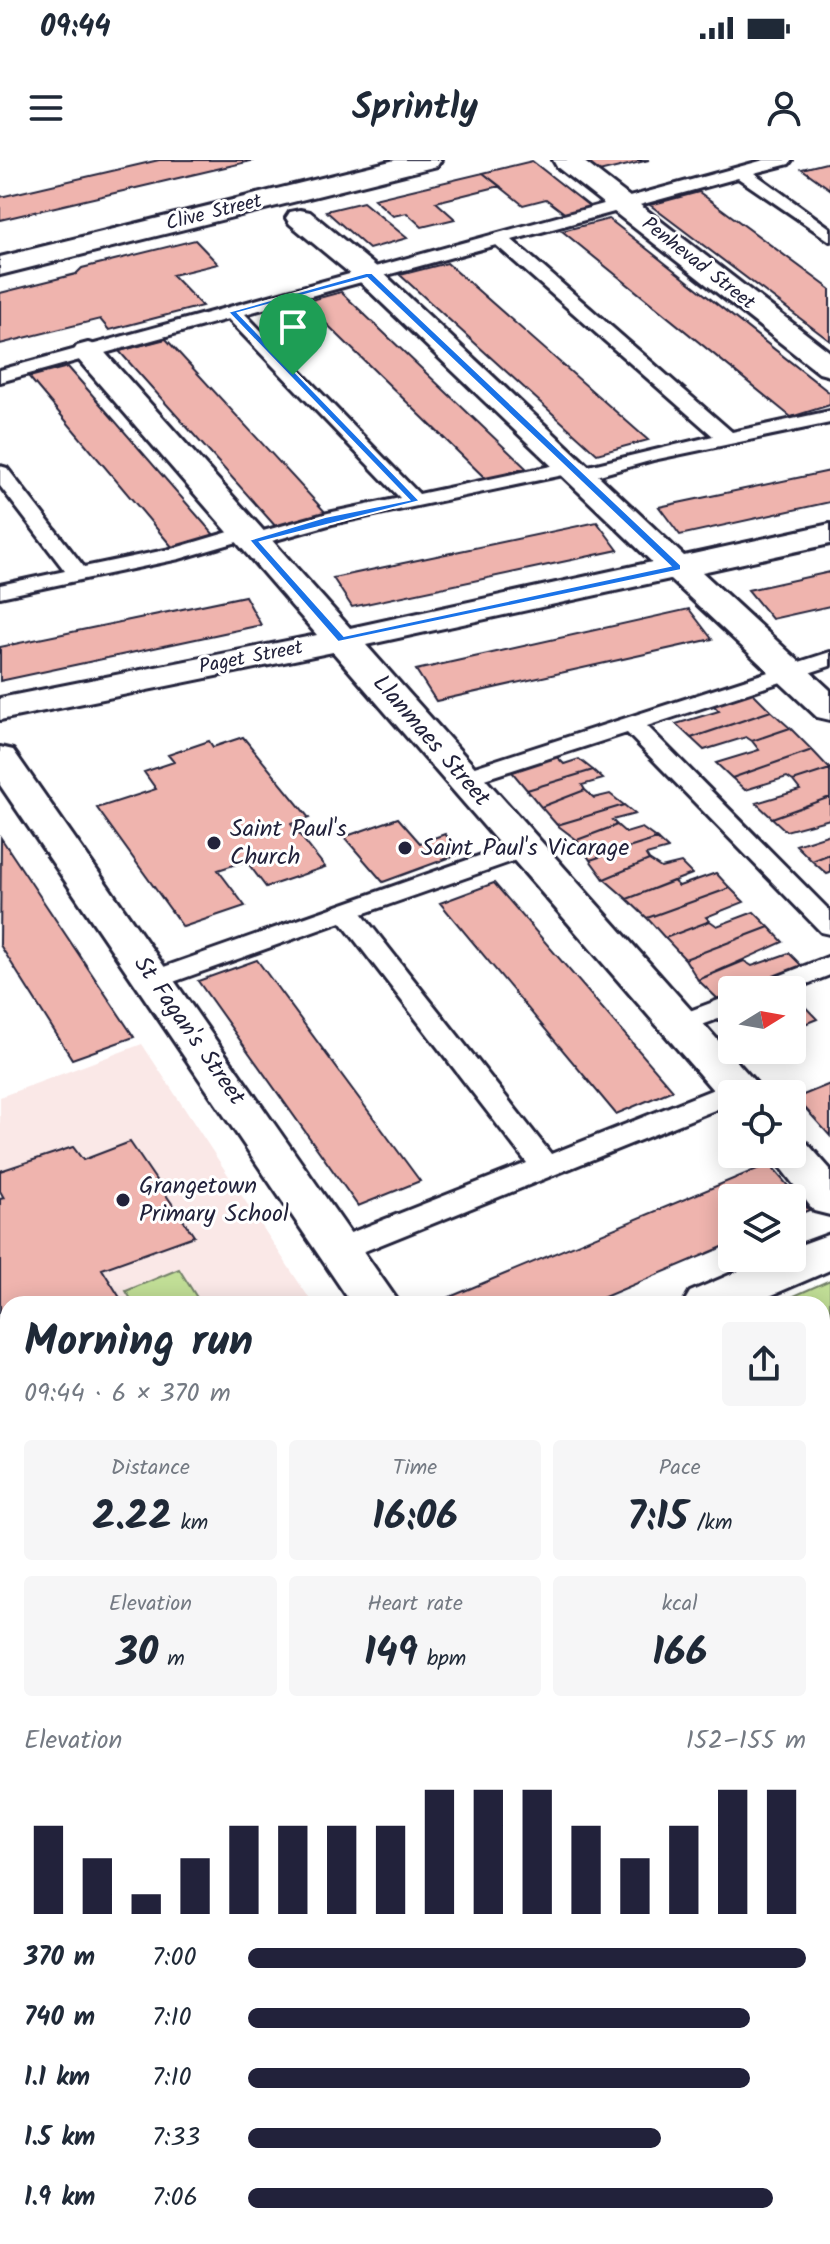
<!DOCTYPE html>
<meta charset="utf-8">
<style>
:root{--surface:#fff;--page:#f6f6f7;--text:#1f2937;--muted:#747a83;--accent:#22223b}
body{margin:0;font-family:Kalam,sans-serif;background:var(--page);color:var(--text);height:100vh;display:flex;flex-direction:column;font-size:30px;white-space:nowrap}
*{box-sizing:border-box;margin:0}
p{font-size:26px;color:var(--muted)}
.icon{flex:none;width:44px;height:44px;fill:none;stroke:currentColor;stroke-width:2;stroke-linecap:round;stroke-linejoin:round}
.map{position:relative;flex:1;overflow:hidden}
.sheet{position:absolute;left:0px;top:1136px;width:830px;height:948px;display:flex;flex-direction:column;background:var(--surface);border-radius:24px 24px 0 0;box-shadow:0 4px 20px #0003}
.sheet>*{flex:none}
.needle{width:52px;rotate:79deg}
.fabs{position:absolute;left:718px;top:816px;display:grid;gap:16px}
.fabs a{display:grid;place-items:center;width:88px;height:88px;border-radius:8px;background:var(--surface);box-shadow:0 4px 20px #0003;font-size:40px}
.pin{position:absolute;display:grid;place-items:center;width:68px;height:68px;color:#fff;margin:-82px -34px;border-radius:50% 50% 50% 0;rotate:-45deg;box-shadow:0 0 8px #0007}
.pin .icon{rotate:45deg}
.round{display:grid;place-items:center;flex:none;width:84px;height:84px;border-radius:8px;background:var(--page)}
.overview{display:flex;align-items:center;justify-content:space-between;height:136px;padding:0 24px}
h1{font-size:44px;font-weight:700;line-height:60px}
.stats{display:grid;grid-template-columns:repeat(3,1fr);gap:12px;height:136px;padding:8px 24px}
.stats div{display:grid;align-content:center;border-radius:8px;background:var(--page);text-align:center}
.stats b{font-size:40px;font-weight:700}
.stats small{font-size:22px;font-weight:400}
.stats p{font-size:22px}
.chart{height:224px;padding:16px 24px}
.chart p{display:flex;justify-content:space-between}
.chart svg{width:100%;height:144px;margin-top:8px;stroke:var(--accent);stroke-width:6}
ul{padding:0 24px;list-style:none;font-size:26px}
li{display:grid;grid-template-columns:128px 96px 1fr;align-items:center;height:60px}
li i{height:20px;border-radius:10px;background:var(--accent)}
.status{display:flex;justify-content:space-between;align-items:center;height:56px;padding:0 40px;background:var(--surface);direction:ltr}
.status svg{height:22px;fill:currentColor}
header{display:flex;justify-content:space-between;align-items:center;height:104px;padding:0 24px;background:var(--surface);font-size:36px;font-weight:700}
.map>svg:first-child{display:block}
</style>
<div class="status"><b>09:44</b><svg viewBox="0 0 49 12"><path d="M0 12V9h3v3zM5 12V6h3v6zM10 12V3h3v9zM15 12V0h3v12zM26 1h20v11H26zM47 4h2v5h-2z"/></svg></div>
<header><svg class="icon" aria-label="menu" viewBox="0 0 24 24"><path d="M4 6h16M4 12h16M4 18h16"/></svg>Sprintly<svg class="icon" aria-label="person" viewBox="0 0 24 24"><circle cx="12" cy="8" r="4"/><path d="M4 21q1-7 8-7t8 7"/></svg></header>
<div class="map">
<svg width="830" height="2084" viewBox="0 0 830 2084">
<rect width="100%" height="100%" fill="#fff"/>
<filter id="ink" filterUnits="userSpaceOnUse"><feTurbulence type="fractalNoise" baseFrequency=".0125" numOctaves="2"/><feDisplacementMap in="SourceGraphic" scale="16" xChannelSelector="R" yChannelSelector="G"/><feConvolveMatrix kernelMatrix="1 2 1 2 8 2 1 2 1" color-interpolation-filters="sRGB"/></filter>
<g filter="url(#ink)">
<path fill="#fae8e7" d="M142 884 313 1144H8V1359L0 1344V937Z"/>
<path fill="#c1de96" stroke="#728068" stroke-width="2" d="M179 1109 201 1144H134L126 1131Z
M830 1120V1625L822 1623V1144H776Z"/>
<path fill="#efb4ae" stroke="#22223b" stroke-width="2" d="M159 0H255L0 60V37Z
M584 0H649L599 12Z
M532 1 593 49 567 55 546 39 523 45 483 13Z
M830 2V29L802 9Z
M483 13 500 26 436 42 455 59 422 67 407 53 393 56 374 39Z
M699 32 830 129V181L650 45Z
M363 42 407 78 369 89 326 51Z
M609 59 830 233V245L791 257 562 71Z
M195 80 218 104 172 115 202 146 109 170 100 159 0 184V133L76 114 82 108Z
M447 103 648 280 597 294 400 115Z
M341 132 526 308 487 320 304 142Z
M166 179 327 354 277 368 119 191Z
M68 207 215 376 173 388 29 217Z
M830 311V342L680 375 659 347Z
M597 362 618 390 352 447 333 418Z
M830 412V446L772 459 748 430Z
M245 436 261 465 0 521V487Z
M689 449 712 479 436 541 416 510Z
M752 532 771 551 691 578 676 564 719 551 713 545Z
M771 551 790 568 752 581 746 577 704 590 691 578Z
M790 568 812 590 732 618 716 603 759 590 752 581Z
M243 577 309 658 291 664 325 707 266 727 246 701 218 710 245 746 183 767 97 648 156 629 144 612 174 602 168 595 209 581 213 587Z
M812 590 830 609 793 621 787 617 745 630 732 618Z
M556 596 564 604 579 599 593 610 527 630 512 612Z
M830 609V637L772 658 756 643 800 630 793 621Z
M593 610 603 619 582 625 585 630 541 647 527 630Z
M585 630 594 638 610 634 624 645 557 665 541 647Z
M830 637V659L786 671 772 658Z
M624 645 635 654 612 660 617 665 577 680 557 665Z
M398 658 420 683 445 674 462 693 383 722 344 677Z
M617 665 626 673 642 668 657 679 590 700 577 680Z
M830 674V694L812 701 796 685Z
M1 678 134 877 72 899 0 785Z
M657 679 668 689 646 695 649 700 604 719 590 700Z
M830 694V713L827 714 812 701Z
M649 700 661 708 681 703 692 714 627 739 604 719Z
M716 713 730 728 647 758 627 739 673 721 679 726Z
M494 723 673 930 616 954 440 743Z
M730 728 744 742 706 757 710 761 665 778 647 758Z
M754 752 769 767 685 799 665 778 710 761 717 766Z
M769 767 783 782 698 820 685 799Z
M789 793 804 808 747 830H732V836L719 840 698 820 744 801 752 806Z
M257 800 420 1021 358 1046 198 821Z
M792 834H793L817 859 792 869Z
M830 924V976L796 938Z
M130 982 194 1076 102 1109 124 1144H8V1250L0 1236V1039L4 1038 0 1031V1011L73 987 83 1000Z
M769 1004 809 1050 792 1057V1038H732V1083L588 1144H449L445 1139Z
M8 1291V1351L4 1352 0 1345V1294Z
M0 1528 8 1530V1627L0 1625Z
M822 1773 830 1775V1887L822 1885Z
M8 1885V2076H55L52 2084H0V1905Z
M331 2076H465L463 2084H329Z
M583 2076H713L711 2084H581Z"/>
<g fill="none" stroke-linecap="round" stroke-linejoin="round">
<defs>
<path id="lane" d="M764 0H792L789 4 754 13 830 68V81L738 18 512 80 732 272 830 251V263L653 300 578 321 571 319 568 314 332 364 254 386 244 380 179 399 0 437V425L65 411 0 326V306L7 308 84 407 175 388 246 367 256 373 328 353 400 338 228 159 0 222V210ZM496 85 713 276 580 308 570 302 419 334 245 154Z
M830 492V506L647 566 830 751V774L821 772 627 573 472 623H456L452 618 456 613Z
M524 680 533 682 536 688 533 694 362 754 551 994 729 923 738 920 747 923 751 930 749 934H732V943L350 1097 340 1100 330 1097 326 1089 330 1081 527 1003 341 762 162 826 153 829 144 826 140 820 144 814Z
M830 796V815L792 830H754L758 824Z
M732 835V854L680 873 671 870 667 864 671 858Z"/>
<path id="street" d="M395 0H441L437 6 0 115V97Z
M553 0H582L830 192V216L819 213 557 7Z
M300 50 310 52 379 109 684 396 830 364V384L702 412 830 530V560L817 557 670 419 366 485 756 923 762 934H732V946L726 945 333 492 0 560V538L317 475 77 198 73 192 77 186 88 183 99 186 350 468 652 402 359 121 290 64 286 58 290 52Z
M0 587 13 590 400 1144H352L0 625Z
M792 978 807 983 830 1009V1055L814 1051 770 994H792Z
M830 1074V1110L751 1144H683L690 1132 769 1098H792V1088Z
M0 1447 8 1449V1493L0 1491Z
M822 1666 830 1668V1718L822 1716Z
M8 1738V1806L0 1809V1741Z
M488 2076H550L548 2084H486Z"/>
</defs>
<use href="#lane" stroke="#22223b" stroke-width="6"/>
<use href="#street" stroke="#22223b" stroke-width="6"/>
<path stroke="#22223b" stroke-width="6" stroke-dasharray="10 7" stroke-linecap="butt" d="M822 1575 830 1572"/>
<use href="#lane" fill="#fff" fill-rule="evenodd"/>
<use href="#street" fill="#fff" fill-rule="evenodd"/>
</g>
</g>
<path fill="#1a73e8" stroke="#fff" stroke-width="2" fill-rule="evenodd" d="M366 113H372L681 405V410L338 482 249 380 325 357 409 340 228 152ZM367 118 670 406 344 476 260 382 420 341 238 153Z"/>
<g fill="#22223b" stroke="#fff" stroke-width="3">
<circle cx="214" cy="683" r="8"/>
<circle cx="405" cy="688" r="8"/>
<circle cx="123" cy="1040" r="8"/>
</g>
<g text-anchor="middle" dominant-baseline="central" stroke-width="6" stroke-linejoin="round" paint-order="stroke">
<g font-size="20" fill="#22223b" stroke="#fff">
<text transform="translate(214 53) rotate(-14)">Clive Street</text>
<text transform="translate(698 104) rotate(38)">Penhevad Street</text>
<text transform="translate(251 498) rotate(-11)">Paget Street</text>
</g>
<g font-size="24" fill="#22223b" stroke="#fff">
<text transform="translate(431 581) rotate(49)">Llanmaes Street</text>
<text transform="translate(189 871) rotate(55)">St Fagan's Street</text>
</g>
<g font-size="24" fill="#22223b" stroke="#fff" text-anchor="start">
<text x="230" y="669">Saint Paul's<tspan x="230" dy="28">Church</tspan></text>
<text x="421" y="688">Saint Paul's Vicarage</text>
<text x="139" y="1026">Grangetown<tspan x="139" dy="28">Primary School</tspan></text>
</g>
</g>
</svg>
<div class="fabs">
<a><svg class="needle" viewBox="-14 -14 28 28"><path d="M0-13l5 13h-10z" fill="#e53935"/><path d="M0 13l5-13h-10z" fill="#747a83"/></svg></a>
<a><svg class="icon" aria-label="locate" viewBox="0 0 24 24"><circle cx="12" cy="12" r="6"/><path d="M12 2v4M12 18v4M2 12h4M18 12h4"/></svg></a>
<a><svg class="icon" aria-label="layers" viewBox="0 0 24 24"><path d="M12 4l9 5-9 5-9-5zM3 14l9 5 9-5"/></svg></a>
</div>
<div class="pin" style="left:293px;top:215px;background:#1e9e55"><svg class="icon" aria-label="arrive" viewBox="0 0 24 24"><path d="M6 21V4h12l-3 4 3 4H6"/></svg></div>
<section class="sheet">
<div class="overview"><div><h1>Morning run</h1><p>09:44 · 6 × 370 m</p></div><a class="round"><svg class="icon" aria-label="share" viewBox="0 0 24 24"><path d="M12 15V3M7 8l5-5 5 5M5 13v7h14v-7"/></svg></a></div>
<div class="stats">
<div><p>Distance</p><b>2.22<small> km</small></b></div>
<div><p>Time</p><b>16:06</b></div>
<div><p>Pace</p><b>7:15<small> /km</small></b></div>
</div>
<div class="stats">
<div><p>Elevation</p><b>30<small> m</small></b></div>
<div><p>Heart rate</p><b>149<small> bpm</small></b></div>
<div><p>kcal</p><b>166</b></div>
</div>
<div class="chart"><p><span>Elevation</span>152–155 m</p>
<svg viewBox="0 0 160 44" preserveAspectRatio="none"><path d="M5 44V17M15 44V27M25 44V38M35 44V27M45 44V17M55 44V17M65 44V17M75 44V17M85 44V6M95 44V6M105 44V6M115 44V17M125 44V27M135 44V17M145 44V6M155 44V6"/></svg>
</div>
<ul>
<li><b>370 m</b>7:00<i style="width:100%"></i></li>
<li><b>740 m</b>7:10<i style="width:90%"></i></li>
<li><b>1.1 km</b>7:10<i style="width:90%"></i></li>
<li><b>1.5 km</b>7:33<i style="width:74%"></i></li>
<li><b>1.9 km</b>7:06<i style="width:94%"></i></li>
</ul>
</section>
</div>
